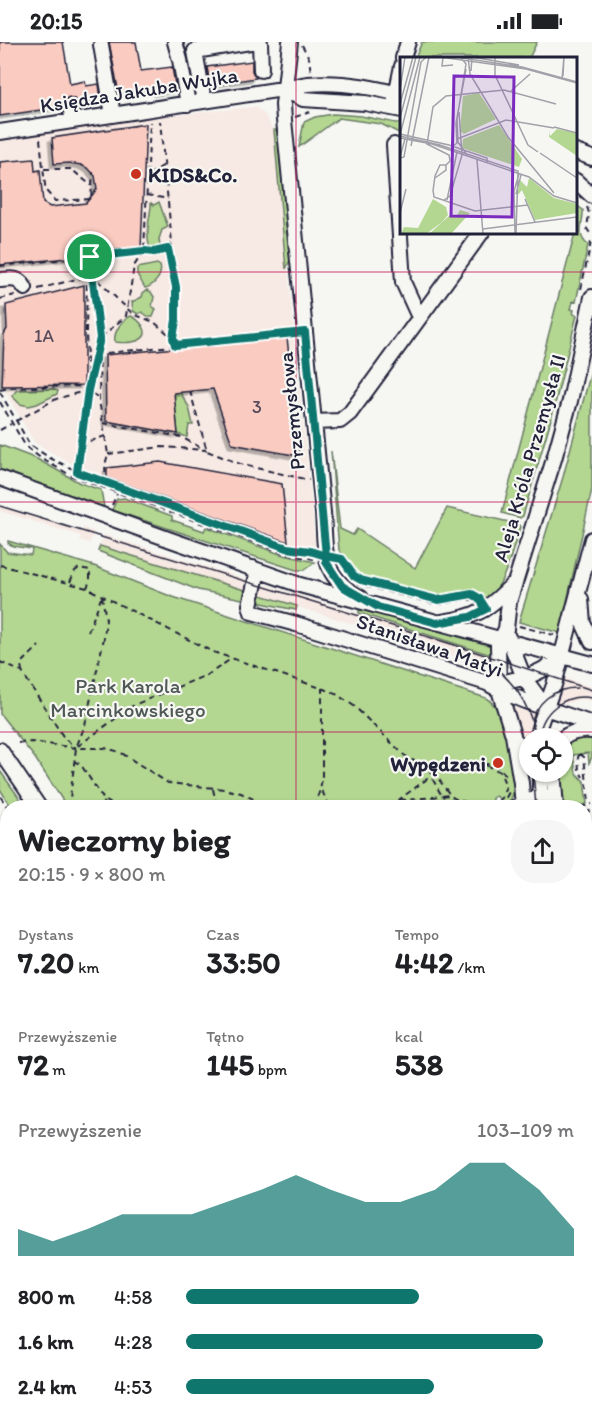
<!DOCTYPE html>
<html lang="pl">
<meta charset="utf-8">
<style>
:root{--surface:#fff;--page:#f6f6f6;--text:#202124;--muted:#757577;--accent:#0f766e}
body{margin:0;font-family:Itim,sans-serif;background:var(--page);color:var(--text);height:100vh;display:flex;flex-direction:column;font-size:22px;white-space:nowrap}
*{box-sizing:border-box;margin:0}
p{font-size:20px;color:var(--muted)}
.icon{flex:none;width:33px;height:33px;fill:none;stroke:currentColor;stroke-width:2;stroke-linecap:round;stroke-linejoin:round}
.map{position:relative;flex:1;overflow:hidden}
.side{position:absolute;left:0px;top:758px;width:592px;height:622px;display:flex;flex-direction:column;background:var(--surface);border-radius:24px 24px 0 0;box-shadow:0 2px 4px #0004}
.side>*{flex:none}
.fabs{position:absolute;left:519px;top:686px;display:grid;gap:12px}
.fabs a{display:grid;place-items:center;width:54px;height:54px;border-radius:50%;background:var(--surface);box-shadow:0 2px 4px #0004;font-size:30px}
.pin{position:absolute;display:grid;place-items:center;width:51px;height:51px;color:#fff;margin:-26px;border:3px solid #fff;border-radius:50%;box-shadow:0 2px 6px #0007}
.round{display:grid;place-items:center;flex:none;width:63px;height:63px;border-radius:24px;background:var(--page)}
.head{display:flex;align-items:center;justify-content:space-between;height:102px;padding:0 18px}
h1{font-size:33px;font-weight:700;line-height:45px}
.figures{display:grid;grid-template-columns:repeat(3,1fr);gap:9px;height:102px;padding:6px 18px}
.figures div{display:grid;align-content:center}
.figures b{font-size:30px;font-weight:700}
.figures small{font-size:16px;font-weight:400}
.figures p{font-size:16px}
.chart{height:168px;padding:12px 18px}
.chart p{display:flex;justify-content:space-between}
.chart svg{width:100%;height:108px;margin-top:6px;fill:var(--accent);opacity:.7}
ul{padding:0 18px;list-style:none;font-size:20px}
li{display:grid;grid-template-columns:96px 72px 1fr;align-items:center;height:45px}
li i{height:15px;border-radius:8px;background:var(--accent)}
.status{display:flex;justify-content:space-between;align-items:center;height:42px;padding:0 30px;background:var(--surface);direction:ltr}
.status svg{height:16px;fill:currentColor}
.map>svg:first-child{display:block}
</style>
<div class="status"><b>20:15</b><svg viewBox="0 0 49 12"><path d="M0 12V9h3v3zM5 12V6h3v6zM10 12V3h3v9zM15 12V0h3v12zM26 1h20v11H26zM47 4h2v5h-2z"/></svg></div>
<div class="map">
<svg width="592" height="1379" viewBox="0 0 592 1379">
<defs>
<filter id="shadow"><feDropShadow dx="-3.5" dy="3.5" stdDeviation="0" flood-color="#0004"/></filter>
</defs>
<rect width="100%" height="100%" fill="#f6f6f2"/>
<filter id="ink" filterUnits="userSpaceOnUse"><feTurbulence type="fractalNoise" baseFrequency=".0167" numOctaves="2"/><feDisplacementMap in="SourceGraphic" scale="12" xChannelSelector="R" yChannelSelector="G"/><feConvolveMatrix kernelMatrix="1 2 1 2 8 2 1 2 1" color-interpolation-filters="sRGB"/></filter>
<g filter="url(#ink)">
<path fill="#f7e9e3" d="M255 65 265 73 274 90 316 511 84 428 35 401 0 341V98L135 77Z
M0 464 82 490 84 486 94 490 90 501 80 498 81 494 0 469Z
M104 493 492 613V630L476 625 441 609 100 504Z
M563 636 592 645V659L580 657 561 663 555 660Z
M510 664 548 676 541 696H530L529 727Z
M585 1290H592V1379H501L503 1373 585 1372Z
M295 1373H386L388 1379H298Z"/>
<path fill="#b3d791" stroke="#6a7c66" stroke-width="1.5" d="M422 0H537L529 16H415Z
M333 72 361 74 401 82V92L381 82 339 76 299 105 304 80 315 75Z
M274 88H277L290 218 286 227Z
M159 160 168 185 162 188 159 197 160 204 163 206 153 210C144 202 149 177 151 165V161L154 163Z
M576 163 583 168C584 182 575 192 588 203L576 260 573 259 571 267 574 268 573 272 577 273 553 370 523 474 520 476 502 471 574 195V191L576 190Z
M157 222 160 224C163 233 154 244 145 246L137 232V226Z
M147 248 151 250 154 255 152 264 156 267 153 275H149L142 270 138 272 133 269 132 260 142 255 143 251Z
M131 274C138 277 152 290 141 297 134 301 123 301 115 300 113 290 122 278 131 274Z
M592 326V447L560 591 519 580 520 576 563 435Z
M53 347 58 349 57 352 37 362 29 364 20 362 12 354 16 349 20 348Z
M180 350 189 365 193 383H189L187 395 178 392 174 351Z
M0 403 37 417 80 441 101 448 104 465 0 428Z
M331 409 340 487 353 493 357 487 415 526 447 466 518 482 520 485C511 511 506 541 486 560L480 552 473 549 440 556 364 537 355 533 348 519 339 508Z
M124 456 172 474V478L204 489 206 485 280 512 315 520 304 528H296L112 468 117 457Z
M8 499 94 524 170 554 219 570 486 656C512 673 511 719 515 747L511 757 506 762 496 754 492 756 494 760 485 765H67L35 716 0 672V502L7 510 31 513 32 507 13 504 8 501Z
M100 504 297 564 296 568 198 548 98 509Z
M359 567 492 604 491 613 359 571Z
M578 695H592V715L589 721 588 711 573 713 576 731 584 739 587 762 575 765H560L557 729H562L563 704Z
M0 729 26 765H11L0 747Z"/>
<path fill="#facbc1" stroke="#22223b" stroke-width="1.5" filter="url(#shadow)" d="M0 0H63L70 42 85 39 86 44 99 42 101 58 79 62 76 58 69 55 64 58 61 65 0 74Z
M109 0H136L141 29 172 25 176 48 157 51 156 47 119 52Z
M252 19V29L256 36 210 43 207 25Z
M146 82 141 206 95 210 96 213 0 223V120L34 117 35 129 40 128 43 161 50 165 86 161 97 147 95 134 89 127 81 123 69 121 54 122 52 96Z
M84 243V343L2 344 4 292 7 287 6 263Z
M287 295 299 414 232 402 213 347 174 351 178 392 106 379 105 313Z
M160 420 282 442 288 500 107 436V426Z"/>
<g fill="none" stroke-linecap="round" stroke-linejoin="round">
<defs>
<path id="minor" d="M175 0 180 18 188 62
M260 0 261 28
M290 0 283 63 284 78 323 471C326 511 320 534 361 556
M101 3 113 73
M403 16 408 0
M285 48 303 57 365 61 402 68
M395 58 402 24
M204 59 195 9 250 0
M70 64 73 79
M0 90 276 48C288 49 297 43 308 42 338 39 373 45 402 53
M394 103 403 240 419 275
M576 110 592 116
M576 139 592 154
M0 238C11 237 19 235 25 246
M314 380 340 379 350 371 482 190
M0 436 171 498 300 543 592 622
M253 526 257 533 250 563 252 570 296 582 487 641C519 660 557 669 592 682
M581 557 583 581 592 600
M442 580C479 574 487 568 513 542
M508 595 524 636 546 666
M490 641C517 640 541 633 562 614
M538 696 540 682 554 643 592 497
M562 697C571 689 581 688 592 689
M517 700 530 719
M0 708 39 765
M540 729V765
M553 729 556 765
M517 764 539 755 555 754
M523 765 521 741 513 693 499 648 498 603 506 587 509 560 554 417 570 359 592 255
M585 868 592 867
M585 900 592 902
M0 958H8
M0 1018 8 1033
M585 1043 592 1044
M585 1213 592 1211
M0 1227 8 1229
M0 1261 8 1255
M178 1372 181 1379
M413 1372 417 1379
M476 1373 517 1379"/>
</defs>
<use href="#minor" stroke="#22223b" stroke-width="18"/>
<path stroke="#22223b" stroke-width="2" stroke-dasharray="6 4.5" stroke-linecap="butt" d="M302 3 309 16 311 31
M295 75 310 70
M40 97 45 143 47 150 55 159 91 157 93 130
M44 127H71L92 144
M149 131H152L164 123
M147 153 168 157
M587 165 589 171 587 187 592 194
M168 207C171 220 175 232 176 245 178 266 172 287 176 306
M90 214 100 295
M0 224 144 209 150 80
M38 247 92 233 133 272 154 280 173 296
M581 247 591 200
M0 257 15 253
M100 300 99 358 108 412 105 423 106 441
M107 311 292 291
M0 348 9 346 78 344 88 348 86 290 87 235
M190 349 207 409 243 423 309 438
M0 350 30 403 50 416 89 435 287 506 314 511
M0 360 26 405 42 417 72 434 286 512 314 517
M16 379 56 357 88 348 99 357
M103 381 181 395 207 409
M0 388 11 382
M80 403 105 394
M108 412 162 405 204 408
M77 429 88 348 100 296 126 274 134 224 144 209 154 210 168 207 172 201 160 79
M112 463 117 452
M340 516C349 522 350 534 361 538 383 545 416 557 438 558 452 559 466 548 478 555
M0 523 87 546 213 610 333 650 354 664 404 713 426 726 435 727 489 722 497 724 506 733
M70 540 75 529 79 526 90 528V538L87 546
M366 544 435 562C448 563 460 556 472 558
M519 584 554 593
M88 590 101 556
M0 620 22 630 64 696 76 706
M22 630 21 622 39 604
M18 701 32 700 76 706H105L120 710 168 741 224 747 241 751 270 765
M78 704 134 663 209 632 231 617
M580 712 584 715 589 760
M580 712 578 715 579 728 583 735
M74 719 81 723 104 758 117 765
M486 723 500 730 506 744 502 756 488 765
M431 727 432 736 448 765
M433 729 450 753
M213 747 217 765
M322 749 330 765
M0 754 8 766
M400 757 406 758 450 753C458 761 469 758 480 765
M69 765 76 706 85 683 104 596 106 578 102 554
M102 765 104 758
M314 765 320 748 322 736V646
M389 765 427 737 432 736
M503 765 502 763 509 750
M581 765 592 762
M585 771 592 768
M585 833H592
M6 855 8 857
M0 942H8
M0 1050 8 1066
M585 1196 592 1194
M0 1212 8 1214
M159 1372 162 1379
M393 1372 396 1379
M439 1372H448"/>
<use href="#minor" stroke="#f6f6f2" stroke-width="14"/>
<path stroke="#22223b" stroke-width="1.5" d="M0 464 448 601 592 648
M484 618C513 636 530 662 536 696
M531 684C535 660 554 646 577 646
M539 696C541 669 565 651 592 656
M533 729 536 765
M473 1379V1372"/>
</g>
</g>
<g fill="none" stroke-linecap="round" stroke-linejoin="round" filter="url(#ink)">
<defs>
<path id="route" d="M90 215 100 296 88 348 77 430 287 506 310 509 326 514V520L342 544 378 565 437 581 470 575 486 567 479 556 472 552 438 558 361 538 354 534 342 517 326 514 305 290 175 303 173 296 176 278V245L168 207 154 210 144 209 90 215"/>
</defs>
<use href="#route" stroke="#fff" stroke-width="12"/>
<use href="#route" stroke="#0f766e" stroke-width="8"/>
</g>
<path fill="none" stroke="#c2185b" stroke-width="1.5" stroke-opacity="0.55" d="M296 0V765M0 230H592M0 460H592M0 690H592M0 919H8M585 919H592M0 1149H8M585 1149H592M296 1372V1379"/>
<g fill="#c8321e" stroke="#f6f6f2" stroke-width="2">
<circle cx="136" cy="132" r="6"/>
<circle cx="498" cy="721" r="6"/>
</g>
<g text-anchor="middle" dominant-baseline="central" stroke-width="4.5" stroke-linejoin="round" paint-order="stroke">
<g font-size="18" fill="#584c5c">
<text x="44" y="294">1A</text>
<text x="257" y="365">3</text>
</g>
<g font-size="21" fill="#22223b" stroke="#f6f6f2">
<text transform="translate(139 48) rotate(-9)">Księdza Jakuba Wujka</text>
<text transform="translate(291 369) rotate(-96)">Przemysłowa</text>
<text transform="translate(529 416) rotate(-74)">Aleja Króla Przemysła II</text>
<text transform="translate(430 603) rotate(19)">Stanisława Matyi</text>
</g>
<g font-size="21" font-weight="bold" fill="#22223b" stroke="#f6f6f2" text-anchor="start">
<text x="148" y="132">KIDS&amp;Co.</text>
<text x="486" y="721" text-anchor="end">Wypędzeni</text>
</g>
<g font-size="21" fill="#4e5855" stroke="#f6f6f2">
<text x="128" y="643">Park Karola<tspan x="128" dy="24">Marcinkowskiego</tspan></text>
</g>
</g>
<g transform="translate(400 15)">
<rect width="177" height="177" fill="#f6f6f2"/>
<path d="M79 36 96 62 64 77 60 74 63 39ZM99 68 122 102 119 110 62 91 63 82ZM157 72 177 76V99L149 80 150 74V79ZM129 121 154 141 177 147V156L135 163 122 133 117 139 120 123 127 130ZM33 142 46 150 48 158 42 165 26 177H1L4 170 18 171ZM60 153 70 156 51 177H29L50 158 56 160Z" fill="#b3d791"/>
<path fill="none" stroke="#a1a1a9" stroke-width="1.5" d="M40 0 126 12 177 26M43 0 42 9 53 8M56 0 122 10 177 25M68 0 70 17 108 80 154 136M95 0V18L128 88 138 95M61 1 66 7 57 62 58 85 67 98M71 14 72 0 119 8M163 19 164 0M162 22 164 0M0 33 5 0M111 34 130 17M0 47 13 0M0 61 16 0M154 70 177 76M0 77 49 88 87 101V106M0 78 20 0M0 79 40 88 118 114 116 177M0 81 32 87 129 120 154 139 177 146M57 82 106 63 154 71M11 89 29 0M53 89 57 86 56 66 66 12M140 96 177 121M0 100 5 82M0 101 4 100 21 5 26 0M77 103 83 177M46 108 50 104 49 98 27 87 33 50 46 39 104 33 156 47M33 133 34 140 75 154 128 148M33 134 35 119 40 108H46V113L35 121M116 137 121 118M125 142 135 165M44 143 50 139 62 98 59 55M47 143 57 95M0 156 6 132M83 172 177 160M115 177 114 134 119 117"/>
<path fill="#7b2cbf" fill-opacity="0.15" stroke="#7b2cbf" stroke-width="3" d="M54 19 114 20 112 160 51 159Z"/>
<rect width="177" height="177" fill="none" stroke="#22223b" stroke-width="3"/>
</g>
</svg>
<div class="fabs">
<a><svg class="icon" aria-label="locate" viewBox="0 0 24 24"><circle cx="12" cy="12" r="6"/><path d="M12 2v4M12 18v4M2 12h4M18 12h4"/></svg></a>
</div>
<div class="pin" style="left:90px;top:215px;background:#1e9e55"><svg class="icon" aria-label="arrive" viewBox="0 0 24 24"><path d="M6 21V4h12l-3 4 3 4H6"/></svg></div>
<section class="side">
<div class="head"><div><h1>Wieczorny bieg</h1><p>20:15 · 9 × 800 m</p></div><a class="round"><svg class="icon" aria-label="share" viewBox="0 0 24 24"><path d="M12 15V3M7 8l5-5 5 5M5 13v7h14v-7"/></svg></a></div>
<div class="figures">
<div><p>Dystans</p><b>7.20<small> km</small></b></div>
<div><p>Czas</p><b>33:50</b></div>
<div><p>Tempo</p><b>4:42<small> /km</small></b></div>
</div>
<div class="figures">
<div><p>Przewyższenie</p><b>72<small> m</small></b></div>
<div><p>Tętno</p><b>145<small> bpm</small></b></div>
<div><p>kcal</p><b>538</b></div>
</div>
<div class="chart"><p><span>Przewyższenie</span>103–109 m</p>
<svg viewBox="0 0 160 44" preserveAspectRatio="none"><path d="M0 44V33L10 38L20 33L30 27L40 27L50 27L60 22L70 17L80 11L90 17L100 22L110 22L120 17L130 6L140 6L150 17L160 33V44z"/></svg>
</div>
<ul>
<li><b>800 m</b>4:58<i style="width:60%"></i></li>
<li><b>1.6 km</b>4:28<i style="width:92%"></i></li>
<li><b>2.4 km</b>4:53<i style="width:64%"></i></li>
</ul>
</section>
</div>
